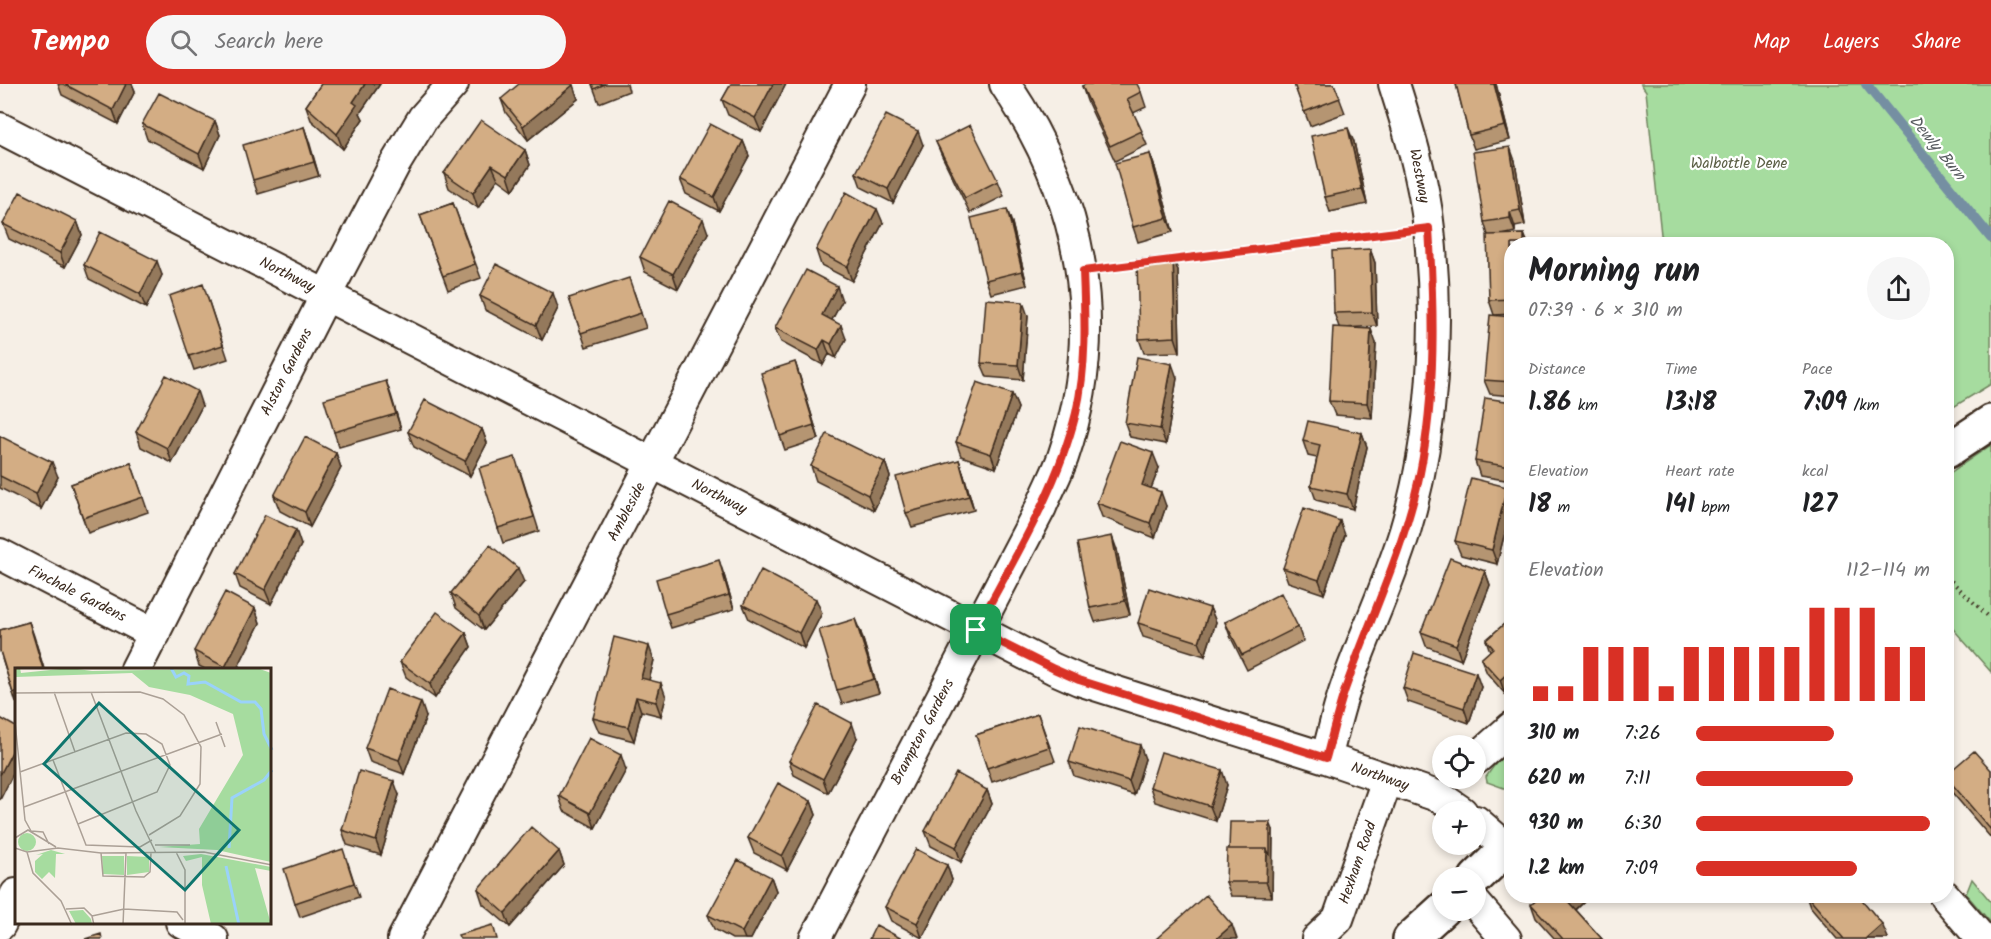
<!DOCTYPE html>
<meta charset="utf-8">
<style>
:root{--surface:#fff;--page:#f6f6f6;--text:#202124;--muted:#757577;--accent:#d93025}
body{margin:0;font-family:Kalam,sans-serif;background:var(--page);color:var(--text);height:100vh;display:flex;flex-direction:column;font-size:22px;white-space:nowrap}
*{box-sizing:border-box;margin:0}
p{font-size:20px;color:var(--muted)}
.icon{flex:none;width:33px;height:33px;fill:none;stroke:currentColor;stroke-width:2;stroke-linecap:round;stroke-linejoin:round}
.map{position:relative;flex:1;overflow:hidden}
.drawer{position:absolute;left:1504px;top:153px;width:450px;height:666px;display:flex;flex-direction:column;background:var(--surface);border-radius:24px;box-shadow:0 3px 9px #0003}
.drawer>*{flex:none}
.fabs{position:absolute;left:1432px;top:651px;display:grid;gap:12px}
.fabs a{display:grid;place-items:center;width:54px;height:54px;border-radius:50%;background:var(--surface);box-shadow:0 3px 9px #0003;font-size:30px}
.pin{position:absolute;display:grid;place-items:center;width:51px;height:51px;color:#fff;margin:-26px;border-radius:12px;box-shadow:0 3px 9px #0006}
.round{display:grid;place-items:center;flex:none;width:63px;height:63px;border-radius:32px;background:var(--page)}
.summary{display:flex;align-items:center;justify-content:space-between;height:102px;padding:0 24px}
h1{font-size:33px;font-weight:600;line-height:45px}
.stats{display:grid;grid-template-columns:repeat(3,1fr);gap:9px;height:102px;padding:6px 24px}
.stats div{display:grid;align-content:center}
.stats b{font-size:26px;font-weight:600}
.stats small{font-size:16px;font-weight:400}
.stats p{font-size:16px}
.chart{height:168px;padding:12px 24px}
.chart p{display:flex;justify-content:space-between}
.chart svg{width:100%;height:108px;margin-top:6px;stroke:var(--accent);stroke-width:6}
ul{padding:0 24px;list-style:none;font-size:20px}
li{display:grid;grid-template-columns:96px 72px 1fr;align-items:center;height:45px}
li i{height:15px;border-radius:8px;background:var(--accent)}
header{display:flex;align-items:center;gap:36px;box-sizing:border-box;height:84px;padding:0 30px;background:var(--accent);color:#fff}
header strong{font-size:28px}
nav{display:flex;gap:33px;margin-inline-start:auto;font-size:21px}
.search{width:420px;height:54px;background:var(--page);display:flex;align-items:center;gap:15px;box-sizing:border-box;padding:0 21px;border-radius:33px;color:var(--muted);font-size:22px}
.map>svg:first-child{display:block}
</style>
<header>
<strong>Tempo</strong>
<div class="search"><svg class="icon" aria-label="search" viewBox="0 0 24 24"><circle cx="10" cy="10" r="6"/><path d="M15 15l6 6"/></svg>Search here</div>
<nav><a>Map</a><a>Layers</a><a>Share</a></nav>
</header>
<div class="map">
<svg width="1991" height="855" viewBox="0 0 1991 855">
<rect width="100%" height="100%" fill="#f6efe6"/>
<filter id="ink" filterUnits="userSpaceOnUse"><feTurbulence type="fractalNoise" baseFrequency=".0167" numOctaves="2"/><feDisplacementMap in="SourceGraphic" scale="12" xChannelSelector="R" yChannelSelector="G"/><feConvolveMatrix kernelMatrix="1 2 1 2 8 2 1 2 1" color-interpolation-filters="sRGB"/></filter>
<g filter="url(#ink)">
<path fill="#a6dc9f" stroke="#70835e" stroke-width="1.5" d="M1641 0H1991V300L1947 327V160H1662L1646 7Z
M1991 361V588L1947 538V391Z
M1512 667V707L1487 698 1486 693C1492 684 1502 670 1512 667Z
M1972 795 1991 818V839L1966 810Z"/>
<g fill="none" stroke-linecap="round" stroke-linejoin="round">
<path stroke="#748fa2" stroke-width="10" d="M1866 0 1991 154"/>
<defs>
<path id="street" d="M0 44 1054 585 1079 596 1326 674 1440 713 1462 728
M0 470 155 550
M136 585 326 211 395 80 423 34 453 0
M1326 674C1333 650 1338 624 1347 600 1365 549 1389 499 1405 447 1433 353 1440 243 1429 145 1424 96 1409 47 1394 0
M1476 675 1512 643
M1476 737 1507 764
M1945 812 1982 855
M1476 820 1506 855
M181 838 213 855
M0 841 16 810
M403 855 850 0
M815 855 1041 423C1048 406 1057 390 1063 373 1108 241 1082 114 1005 0
M1317 855 1338 835 1387 696"/>
<path id="secondary" d="M1947 367 1991 338
M1476 794 1512 759
M1410 855 1443 825"/>
</defs>
<use href="#street" stroke="#3b2a1e" stroke-width="34"/>
<use href="#secondary" stroke="#3b2a1e" stroke-width="38"/>
<path stroke="#3b2a1e" stroke-width="4" stroke-dasharray="1.5 4.5" stroke-linecap="butt" d="M1170 176 1398 148
M1113 183 1142 180
M1947 493 1991 535"/>
<use href="#street" stroke="#fff" stroke-width="30"/>
<use href="#secondary" stroke="#fff" stroke-width="33"/>
</g>
<path fill="#b59572" stroke="#3b2a1e" stroke-width="1.5" d="M58 0H132L135 7 118 40 62 11Z
M321 0H380L360 29 363 35 343 65 311 36 306 22Z
M592 0H627L629 7 599 19Z
M731 0H786L761 48 728 31 722 16Z
M1294 0H1334L1345 29 1310 42Z
M1456 0H1496L1510 56 1474 65 1469 51Z
M1082 2 1141 8 1146 23 1133 29 1147 61 1115 77 1087 17Z
M501 15H578L528 56 506 29Z
M215 37 220 51 204 84 147 55 142 40Z
M304 43 319 92 258 110 253 96Z
M743 57 749 72 719 127 686 110 680 95Z
M936 58 998 97 1004 112 970 129 942 72Z
M1354 58 1367 120 1330 128 1325 113Z
M923 61 893 119 861 103 856 89Z
M525 66 530 81 513 106 498 95 478 124 449 104 444 89Z
M1150 70 1155 84 1173 148 1138 158 1133 143Z
M1515 77 1525 141 1515 143V148L1502 151 1524 150 1528 160H1512V230L1494 231 1489 216 1488 151 1484 138Z
M453 119 481 194 448 206 420 131Z
M77 137 82 151 65 183 9 155 3 140Z
M883 139 852 197 821 181 816 166Z
M1012 139 1027 201 991 210 986 196Z
M708 149 678 205 645 188 640 173Z
M1370 165 1375 179 1377 242 1344 244 1376 259 1372 334 1335 331 1329 317 1339 243 1334 229Z
M84 181 162 191 146 224 89 195Z
M1178 187 1180 268 1144 269 1139 255Z
M634 208 646 244 586 263 569 214Z
M480 212 558 224 542 256 485 226Z
M208 215 228 275 194 286 189 272Z
M842 217 832 236 846 255 836 274 829 270 823 281 781 258 775 244Z
M1028 232 1023 296 987 293 981 279Z
M1512 233V312L1490 310 1484 296Z
M795 278 819 355 785 366 780 352Z
M1177 294 1166 360 1130 353 1125 339Z
M386 297 401 345 339 363 334 348Z
M1012 310 1018 324 996 384 961 372 956 358Z
M1512 318V397L1480 392 1475 377Z
M202 322 172 379 141 363 136 348Z
M482 345 487 359 470 392 414 363 408 348Z
M1362 349 1367 363 1353 425 1316 416 1311 402 1317 374 1308 372 1303 357Z
M0 352 58 393 41 425 0 404Z
M336 369 341 384 310 443 280 427 274 412Z
M959 376 964 391 974 426 912 443 906 429Z
M885 378 890 393 874 426 816 397 811 382Z
M131 379 148 428 88 449 71 400Z
M1159 384 1151 404 1166 422 1155 454 1102 433 1097 419Z
M520 387 539 447 503 459 498 444Z
M1507 403 1512 416V420L1497 480 1461 471 1455 457Z
M1345 451 1324 510 1288 498 1283 484Z
M301 461 271 520 240 504 235 490Z
M1117 466 1130 531 1095 538 1090 524Z
M1485 487 1490 501 1461 576 1426 562 1421 548Z
M724 491 734 525 671 544 666 530Z
M524 498 484 546 456 524 451 509Z
M743 521 822 529 804 564 749 535Z
M255 524 260 539 237 585H205L199 582 194 567Z
M1210 524 1216 538 1205 572 1143 553 1138 539Z
M1512 533 1505 610 1487 589 1481 575 1490 567 1486 556Z
M29 538 44 585H16V619L0 567V546Z
M1225 538 1298 543 1303 557 1247 586 1230 552Z
M466 549 471 563 435 614 406 593 400 578Z
M861 549 879 609 842 620 837 606Z
M654 576 649 596 666 613 661 632 641 627 634 657 599 648 593 634Z
M1481 603 1469 639 1408 618 1403 604Z
M1038 630 1055 677 992 698 976 651Z
M426 633 404 690 370 678 365 664Z
M857 654 828 709 794 691 789 677Z
M1145 675 1134 711 1074 692 1069 678Z
M626 686 595 744 564 727 559 712Z
M1991 686V754L1950 706 1947 697V690Z
M1227 701 1216 737 1155 718 1150 703Z
M987 706 992 720 961 778 931 762 925 747Z
M399 711 381 771 347 761 342 746Z
M811 717 816 731 787 786 754 769 748 754Z
M1273 746 1272 813 1231 812 1226 798 1229 765Z
M559 767 564 781 510 843 483 820 478 805Z
M348 779 359 813 300 833 295 819Z
M947 781 952 796 922 854 891 837 885 823Z
M771 793 776 807 751 855H732L714 845 708 831Z
M1540 812H1582L1584 818 1576 826 1602 855H1555L1536 834 1531 820Z
M1806 812H1859L1888 854 1887 855H1837L1810 823Z"/>
<path fill="#94795c" stroke="#3b2a1e" stroke-width="1.5" d="M126 0H132L135 7 118 40 113 26Z
M365 0H380L360 29 363 35 343 65 337 50 353 18Z
M773 0H786L761 48 755 34Z
M1494 0H1496L1510 56 1505 42Z
M573 1 578 15 528 56 523 42Z
M215 37 220 51 204 84 199 70Z
M304 43 309 57 319 92 314 78Z
M1348 44 1354 58 1367 120 1362 105Z
M918 47 923 61 893 119 888 105Z
M743 57 749 72 719 127 714 113Z
M1510 63 1515 77 1525 141 1520 126Z
M525 66 530 81 513 106 508 91Z
M1150 70 1155 84 1173 148 1167 134Z
M492 81 498 95 478 124 473 109Z
M877 125 883 139 852 197 847 183Z
M1007 125 1012 139 1027 201 1022 187Z
M1510 128 1515 143V148L1510 134Z
M703 135 708 149 678 205 673 190Z
M77 137 82 151 65 183 60 169Z
M1524 150 1528 160H1524Z
M1370 165 1375 179 1377 242 1372 228Z
M1173 172 1178 187 1180 268 1175 253Z
M157 177 162 191 146 224 140 210Z
M837 202 842 217 827 245 822 231Z
M553 209 558 224 542 256 536 241Z
M1023 218 1028 232 1023 296 1018 281Z
M841 241 846 255 836 274 831 260Z
M1371 245 1376 259 1372 334 1367 319Z
M824 256 829 270 823 281 818 266Z
M795 278 800 293 819 355 814 341Z
M1172 280 1177 294 1166 360 1160 345Z
M386 297 391 311 401 345 396 330Z
M197 307 202 322 172 379 167 364Z
M1012 310 1018 324 996 384 991 370Z
M482 345 487 359 470 392 465 377Z
M1362 349 1367 363 1353 425 1347 410Z
M336 369 341 384 310 443 305 428Z
M1153 369 1159 384 1147 415 1142 401Z
M959 376 964 391 974 426 969 412Z
M52 378 58 393 41 425 36 410Z
M885 378 890 393 874 426 868 411Z
M1507 403 1512 416V420L1497 480 1492 466Z
M1161 408 1166 422 1155 454 1150 439Z
M1340 437 1345 451 1324 510 1319 496Z
M296 446 301 461 271 520 265 506Z
M1112 452 1117 466 1130 531 1125 517Z
M719 476 724 491 734 525 729 511Z
M518 484 524 498 484 546 479 532Z
M1485 487 1490 501 1461 576 1456 561Z
M816 515 822 529 804 564 799 549Z
M255 524 260 539 237 585H226L225 583Z
M1210 524 1216 538 1205 572 1199 558Z
M855 535 861 549 879 609 874 595Z
M29 538 34 552 44 585H43Z
M466 549 471 563 435 614 430 600Z
M649 562 654 576 646 608 641 594Z
M1512 585V604L1505 610 1500 596Z
M1476 589 1481 603 1469 639 1464 624Z
M661 599 666 613 661 632 656 618Z
M636 613 641 627 634 657 628 643Z
M421 618 426 633 404 690 399 676Z
M852 639 857 654 828 709 823 695Z
M1948 645 1953 659 1947 665V646Z
M16 660V684L0 716V691Z
M1140 661 1145 675 1134 711 1129 697Z
M621 671 626 686 595 744 590 729Z
M1222 686 1227 701 1216 737 1210 722Z
M394 697 399 711 381 771 376 757Z
M987 706 992 720 961 778 956 763Z
M811 717 816 731 787 786 782 772Z
M1270 738 1273 746 1272 813 1266 798 1267 765Z
M559 767 564 781 510 843 505 829Z
M947 781 952 796 922 854 917 839Z
M771 793 776 807 751 855H745L742 848Z
M1570 812H1582L1584 818 1571 830 1566 815Z
M1882 840 1888 854 1887 855H1865Z
M1232 841 1237 855H1216Z"/>
<path fill="#d3ad84" stroke="#3b2a1e" stroke-width="1.5" d="M64 0H126L113 26Z
M321 0H365L353 18 357 21 337 50 306 22Z
M519 0H572L573 1 523 42 501 15Z
M592 0H605L594 5Z
M731 0H773L755 34 722 16Z
M1086 0H1137L1141 8 1127 15 1142 47 1110 62 1082 2Z
M1294 0H1334L1340 14 1304 28Z
M1456 0H1494L1505 42 1469 51Z
M159 9 215 37 199 70 142 40Z
M886 31 918 47 888 105 856 89Z
M481 36 525 66 508 91 492 81 473 109 444 89Z
M710 40 743 57 714 113 680 95Z
M970 41 998 97 965 114 936 58Z
M304 43 314 78 253 96 243 61Z
M1348 44 1362 105 1325 113 1311 52Z
M1510 63 1520 126 1510 128V134L1484 138 1473 68Z
M1150 70 1167 134 1133 143 1115 79Z
M20 108 77 137 60 169 3 140Z
M846 108 877 125 847 183 816 166Z
M669 117 703 135 673 190 640 173Z
M453 119 475 180 443 192 420 131Z
M1007 125 1022 187 986 196 971 134Z
M100 148 157 177 140 210 84 181Z
M1524 150V160H1512V215L1489 216 1487 151Z
M1370 165 1372 228 1334 229 1332 167Z
M1173 172 1175 253 1139 255 1137 176Z
M496 180 553 209 536 241 480 212Z
M806 186 837 202 822 231 841 241 831 260 824 256 818 266 775 244Z
M629 194 641 229 581 249 569 214Z
M203 200 223 261 189 272 169 212Z
M986 215 1023 218 1018 281 981 279Z
M1490 231 1512 233V298L1484 296Z
M1333 243 1371 245 1367 319 1329 317Z
M1137 273 1172 280 1160 345 1125 339Z
M795 278 814 341 780 352 761 289Z
M166 291 197 307 167 364 136 348Z
M386 297 396 330 334 348 324 315Z
M977 298 1012 310 991 370 956 358Z
M1485 314 1512 318 1511 383 1475 377Z
M425 316 482 345 465 377 408 348Z
M1308 337 1362 349 1347 410 1311 402 1320 361 1303 357Z
M827 350 885 378 868 411 811 382Z
M0 352 52 378 36 410 0 392Z
M305 353 336 369 305 428 274 412Z
M1120 357 1153 369 1142 401 1161 408 1150 439 1097 419Z
M515 373 534 433 498 444 479 384Z
M959 376 969 412 906 429 896 393Z
M131 379 143 413 83 434 71 400Z
M1471 394 1507 403 1492 466 1455 457Z
M1304 424 1340 437 1319 496 1283 484Z
M265 431 296 446 265 506 235 490Z
M1112 452 1125 517 1090 524 1077 459Z
M490 461 518 484 479 532 451 509Z
M1450 474 1485 487 1456 561 1421 548Z
M719 476 729 511 666 530 656 495Z
M761 486 816 515 799 549 743 521Z
M1149 504 1210 524 1199 558 1138 539Z
M225 508 255 524 225 583 194 567Z
M1281 509 1298 543 1242 571 1225 538Z
M437 528 466 549 430 600 400 578Z
M1512 533V585L1500 596 1481 575 1493 564 1486 556Z
M855 535 874 595 837 606 819 546Z
M29 538 43 585H16V608L13 609 0 567V546Z
M614 553 649 562 641 594 661 599 656 618 636 613 628 643 593 634Z
M1414 569 1476 589 1464 624 1403 604Z
M387 605 421 618 399 676 365 664Z
M818 621 852 639 823 695 789 677Z
M1038 630 1049 663 987 684 976 651Z
M0 634 16 643V660L0 691Z
M1080 642 1140 661 1129 697 1069 678Z
M589 654 621 671 590 729 559 712Z
M1974 667 1991 686V746L1947 694V690Z
M1161 668 1222 686 1210 722 1150 703Z
M359 687 394 697 376 757 342 746Z
M956 689 987 706 956 763 925 747Z
M778 699 811 717 782 772 748 754Z
M1230 738H1270V772L1267 765H1229Z
M531 743 559 767 505 829 478 805Z
M343 765 354 799 295 819 284 785Z
M916 765 947 781 917 839 885 823Z
M1227 765H1267L1266 798H1226Z
M738 776 771 793 742 848 708 831Z
M1206 811 1232 841 1216 855H1156Z
M1540 812H1570L1566 815 1602 855H1563L1531 820Z
M1807 812H1859L1882 840 1865 855H1844Z
M493 841 497 855H460L458 851Z
M876 841 902 855H869Z
M101 850 102 855H85Z"/>
</g>
<g fill="none" stroke-linecap="round" stroke-linejoin="round" filter="url(#ink)">
<defs>
<path id="route" d="M1429 144C1434 226 1436 309 1420 389 1405 462 1372 530 1347 600 1338 624 1333 649 1326 674L1079 596 1054 585 976 546C1013 476 1057 406 1076 329 1087 282 1085 235 1083 187Z"/>
</defs>
<use href="#route" stroke="#fff" stroke-width="12"/>
<use href="#route" stroke="#d93025" stroke-width="8"/>
</g>
<g text-anchor="middle" dominant-baseline="central" stroke-width="4.5" stroke-linejoin="round" paint-order="stroke">
<g font-size="15" fill="#5b5f45" stroke="#fff">
<text x="1739" y="80">Walbottle Dene</text>
</g>
<g font-size="15" fill="#3b2a1e" stroke="#fff">
<text transform="translate(1419 92) rotate(79)">Westway</text>
<text transform="translate(287 191) rotate(27)">Northway</text>
<text transform="translate(287 288) rotate(-63)">Alston Gardens</text>
<text transform="translate(719 413) rotate(27)">Northway</text>
<text transform="translate(627 428) rotate(-62)">Ambleside</text>
<text transform="translate(77 510) rotate(27)">Finchale Gardens</text>
<text transform="translate(923 648) rotate(-62)">Brampton Gardens</text>
<text transform="translate(1380 693) rotate(19)">Northway</text>
<text transform="translate(1358 779) rotate(-71)">Hexham Road</text>
</g>
<g font-size="16" font-style="italic" fill="#585c60" stroke="#fff">
<text transform="translate(1937 64) rotate(51)">Dewly Burn</text>
</g>
</g>
<g transform="translate(15 584)">
<rect width="256" height="256" fill="#f6efe6"/>
<path d="M0 0H5L6 5 55 0 77 3 242 0 256 5V194L202 182 144 179 185 176 184 161 228 87 218 46 175 27 134 19 117 5 0 9ZM3 174a9 9 0 1 1 18 0a9 9 0 1 1-18 0ZM36 182 50 186H41L40 210 34 204 27 211 20 204V193L28 186 21 187ZM186 186 256 199V203L240 200 256 256H196L187 217V189L171 193 168 188ZM87 188H109V207L88 206ZM112 188 134 189V204L112 207ZM68 242 76 251 77 256H61L54 243Z" fill="#a6dc9f"/>
<path fill="none" stroke="#9ad2fa" stroke-width="3" d="M156 0 161 9 169 5 174 8 173 16 190 14 226 34H240L246 41 249 66 257 82M214 180 217 130 249 112 257 102M211 198 224 257"/>
<path fill="none" stroke="#aba096" stroke-width="1.5" d="M39 24 60 84M76 24 121 143 141 185M0 25 125 24 148 31 169 47 186 79 185 116 165 148 134 167M0 54 10 152 16 163M201 54 210 79M38 92 71 177 125 179 137 172M5 104 111 65 131 66 147 76 155 97 142 124 63 156M9 139 207 66M16 163 28 164 34 176M0 170 13 162 41 179M140 177H175M0 180 12 184 43 180 86 185 189 184 257 197M12 184 18 205 46 233 57 257M161 184 170 202V257M86 185 88 208 129 209 135 204 136 185M51 241 69 240 77 248 79 257M77 248 109 241 162 244 168 252M108 257 111 185"/>
<path fill="#0f766e" fill-opacity="0.15" stroke="#0f766e" stroke-width="3" d="M84 35 224 162 170 222 29 96Z"/>
<rect width="256" height="256" fill="none" stroke="#3b2a1e" stroke-width="3"/>
</g>
</svg>
<div class="fabs">
<a><svg class="icon" aria-label="locate" viewBox="0 0 24 24"><circle cx="12" cy="12" r="6"/><path d="M12 2v4M12 18v4M2 12h4M18 12h4"/></svg></a>
<a>+</a>
<a>−</a>
</div>
<div class="pin" style="left:976px;top:546px;background:#1e9e55"><svg class="icon" aria-label="arrive" viewBox="0 0 24 24"><path d="M6 21V4h12l-3 4 3 4H6"/></svg></div>
<section class="drawer">
<div class="summary"><div><h1>Morning run</h1><p>07:39 · 6 × 310 m</p></div><a class="round"><svg class="icon" aria-label="share" viewBox="0 0 24 24"><path d="M12 15V3M7 8l5-5 5 5M5 13v7h14v-7"/></svg></a></div>
<div class="stats">
<div><p>Distance</p><b>1.86<small> km</small></b></div>
<div><p>Time</p><b>13:18</b></div>
<div><p>Pace</p><b>7:09<small> /km</small></b></div>
</div>
<div class="stats">
<div><p>Elevation</p><b>18<small> m</small></b></div>
<div><p>Heart rate</p><b>141<small> bpm</small></b></div>
<div><p>kcal</p><b>127</b></div>
</div>
<div class="chart"><p><span>Elevation</span>112–114 m</p>
<svg viewBox="0 0 160 44" preserveAspectRatio="none"><path d="M5 44V38M15 44V38M25 44V22M35 44V22M45 44V22M55 44V38M65 44V22M75 44V22M85 44V22M95 44V22M105 44V22M115 44V6M125 44V6M135 44V6M145 44V22M155 44V22"/></svg>
</div>
<ul>
<li><b>310 m</b>7:26<i style="width:59%"></i></li>
<li><b>620 m</b>7:11<i style="width:67%"></i></li>
<li><b>930 m</b>6:30<i style="width:100%"></i></li>
<li><b>1.2 km</b>7:09<i style="width:69%"></i></li>
</ul>
</section>
</div>
